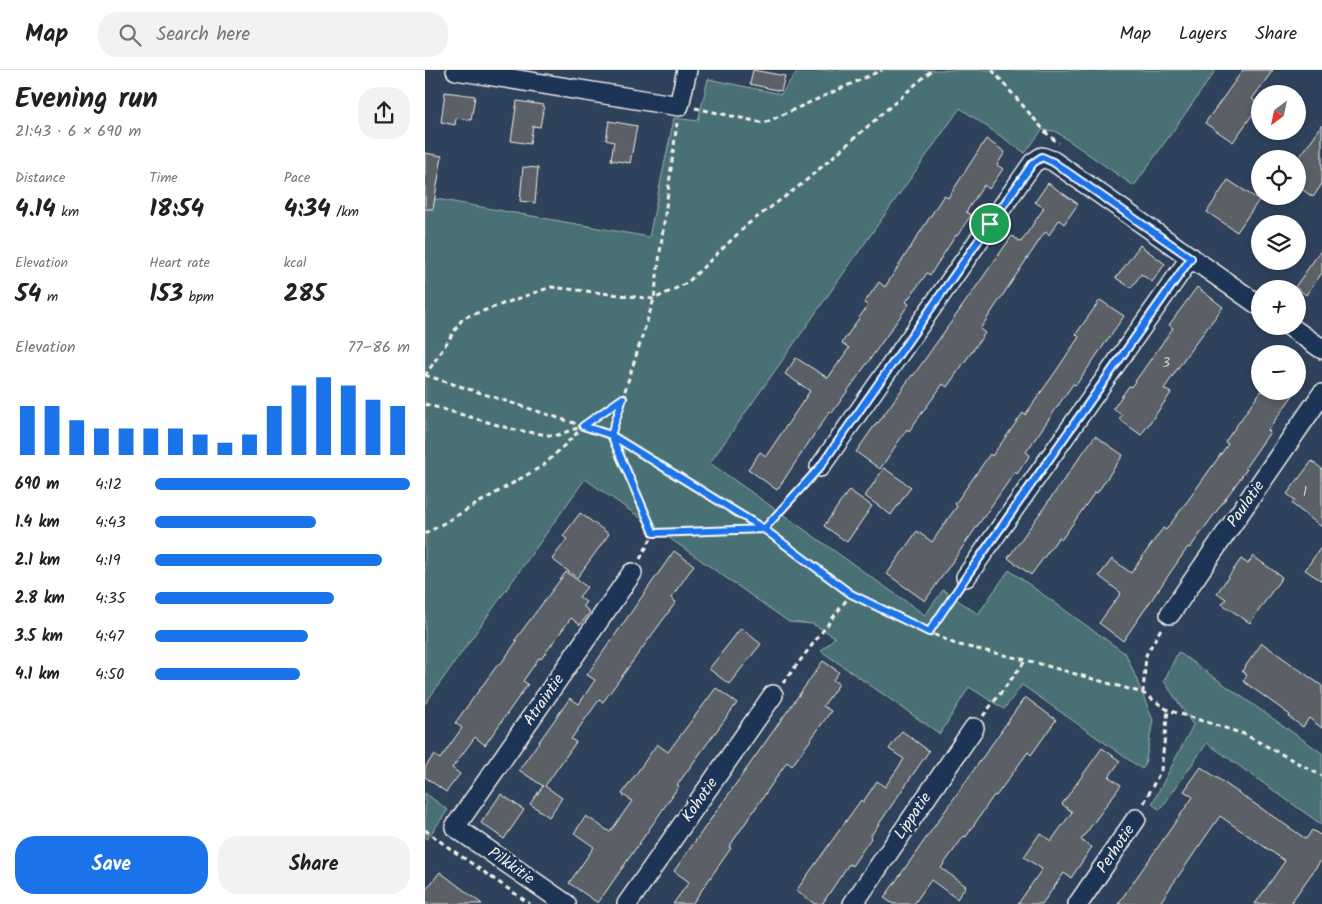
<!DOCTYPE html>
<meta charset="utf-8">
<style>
:root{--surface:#fff;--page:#f2f2f2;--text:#202124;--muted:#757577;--line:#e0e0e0;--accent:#1a73e8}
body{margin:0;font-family:Kalam,sans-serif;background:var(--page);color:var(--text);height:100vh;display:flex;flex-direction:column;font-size:19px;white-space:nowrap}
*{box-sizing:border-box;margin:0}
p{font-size:16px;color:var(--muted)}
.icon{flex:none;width:28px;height:28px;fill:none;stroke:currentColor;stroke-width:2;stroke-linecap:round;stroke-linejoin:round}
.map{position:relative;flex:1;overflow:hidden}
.details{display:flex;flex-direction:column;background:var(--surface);width:425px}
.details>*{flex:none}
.needle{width:32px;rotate:213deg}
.buttons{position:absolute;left:826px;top:15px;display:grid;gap:10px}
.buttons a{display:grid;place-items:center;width:55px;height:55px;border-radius:50%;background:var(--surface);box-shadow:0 2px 8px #0003;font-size:25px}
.pin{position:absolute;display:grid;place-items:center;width:42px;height:42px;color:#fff;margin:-21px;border:2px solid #fff;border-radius:50%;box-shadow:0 1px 5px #0007}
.round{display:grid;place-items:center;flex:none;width:52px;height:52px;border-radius:20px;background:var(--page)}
.headline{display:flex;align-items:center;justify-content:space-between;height:85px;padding:0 15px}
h1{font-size:28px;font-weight:700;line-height:38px}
.stats{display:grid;grid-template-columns:repeat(3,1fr);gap:8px;height:85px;padding:5px 15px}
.stats div{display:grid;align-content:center}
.stats b{font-size:25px;font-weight:700}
.stats small{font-size:14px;font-weight:400}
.stats p{font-size:14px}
.chart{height:140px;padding:10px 15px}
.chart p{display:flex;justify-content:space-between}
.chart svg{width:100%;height:90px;margin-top:5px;stroke:var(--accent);stroke-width:6}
.action{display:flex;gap:10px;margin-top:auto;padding:10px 15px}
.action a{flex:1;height:58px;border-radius:20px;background:var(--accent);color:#fff;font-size:20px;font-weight:700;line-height:58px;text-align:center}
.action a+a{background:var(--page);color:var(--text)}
ul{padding:0 15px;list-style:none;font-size:16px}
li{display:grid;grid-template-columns:80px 60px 1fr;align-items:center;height:38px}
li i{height:12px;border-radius:6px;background:var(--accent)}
header{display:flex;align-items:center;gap:30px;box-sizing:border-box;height:70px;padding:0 25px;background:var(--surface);border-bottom:1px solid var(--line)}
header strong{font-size:24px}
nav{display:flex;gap:28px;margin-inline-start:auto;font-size:18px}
.search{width:350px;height:45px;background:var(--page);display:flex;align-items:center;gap:12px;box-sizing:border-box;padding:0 18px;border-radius:20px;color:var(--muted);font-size:19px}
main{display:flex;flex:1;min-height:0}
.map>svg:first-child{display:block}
</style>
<header>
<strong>Map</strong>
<div class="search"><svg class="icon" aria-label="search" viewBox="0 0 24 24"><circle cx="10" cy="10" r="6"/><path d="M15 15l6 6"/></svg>Search here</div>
<nav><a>Map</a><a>Layers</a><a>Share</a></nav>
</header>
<main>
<section class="details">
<div class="headline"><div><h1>Evening run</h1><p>21:43 · 6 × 690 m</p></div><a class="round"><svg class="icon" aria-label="share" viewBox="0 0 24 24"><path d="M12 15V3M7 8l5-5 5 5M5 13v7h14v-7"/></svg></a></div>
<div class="stats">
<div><p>Distance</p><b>4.14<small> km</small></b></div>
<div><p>Time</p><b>18:54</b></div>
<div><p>Pace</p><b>4:34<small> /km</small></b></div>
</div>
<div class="stats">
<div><p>Elevation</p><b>54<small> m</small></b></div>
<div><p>Heart rate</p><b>153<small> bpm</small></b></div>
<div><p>kcal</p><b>285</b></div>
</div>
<div class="chart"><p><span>Elevation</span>77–86 m</p>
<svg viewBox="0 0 160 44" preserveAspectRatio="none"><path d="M5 44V20M15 44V20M25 44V27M35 44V31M45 44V31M55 44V31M65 44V31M75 44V34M85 44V38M95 44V34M105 44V20M115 44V10M125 44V6M135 44V10M145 44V17M155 44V20"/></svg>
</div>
<ul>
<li><b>690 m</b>4:12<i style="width:100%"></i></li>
<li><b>1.4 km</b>4:43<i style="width:63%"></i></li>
<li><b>2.1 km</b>4:19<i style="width:89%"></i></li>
<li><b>2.8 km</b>4:35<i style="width:70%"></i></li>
<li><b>3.5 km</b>4:47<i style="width:60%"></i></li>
<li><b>4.1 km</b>4:50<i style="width:57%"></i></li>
</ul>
<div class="action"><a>Save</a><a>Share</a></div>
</section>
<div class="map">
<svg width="897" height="834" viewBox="0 0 897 834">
<rect width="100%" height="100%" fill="#2f425c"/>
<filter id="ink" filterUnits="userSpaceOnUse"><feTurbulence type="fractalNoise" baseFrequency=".02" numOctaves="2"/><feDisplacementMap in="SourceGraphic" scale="10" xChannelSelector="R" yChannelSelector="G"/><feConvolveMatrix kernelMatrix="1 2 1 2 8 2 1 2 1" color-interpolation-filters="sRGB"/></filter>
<g filter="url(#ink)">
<path fill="#497175" stroke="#9eb1ae" d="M373 0H791L709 116 630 61 617 60 600 83 535 38 285 393 500 545 518 520 553 544 584 500 701 584 728 650 720 695 717 699 597 615 579 639 544 617 515 664 396 581 410 567 388 554 364 552 160 409 0 634V127L224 167 249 48 273 51 283 9 356 24Z
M753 582 897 683V755L782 673 735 740 727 734 768 655 739 611Z
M0 723 23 740 2 769 0 768Z"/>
<path fill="#5a6066" stroke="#f4f1e8" d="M328 0 360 6 356 21 325 14Z
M818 0H848L827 29 835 34 808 72 780 53Z
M20 22 50 26 46 50 31 48 30 55 16 52Z
M92 31 119 35 115 57 108 56 105 74 86 71Z
M184 51 212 56 205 93 186 90 189 72 181 70Z
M897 55V114L888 127 872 116V91Z
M561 69 580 82 572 95 578 99 564 119 559 115 541 142 546 145 532 166 531 165 505 205 502 203 481 232 484 234 407 343 405 341 352 420 323 399 335 382 341 386 385 321 360 304 371 288 403 308 424 278 417 273 443 235 439 233 454 212 460 217 519 125 523 128Z
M0 83 17 86 8 139H0Z
M98 97 113 98 110 133 95 131Z
M803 110 834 130 812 162 782 142Z
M623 113 653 134 639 154 634 150 624 165 620 162 555 259 560 263 522 317 518 314 484 361 482 359 455 399 431 382 452 352 453 353 487 305 488 306 587 166 596 172 619 138 610 132Z
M715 175 740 194 727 212 716 204 706 218 691 208Z
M897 179V203L881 225 870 217Z
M772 217 798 237 761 286 739 319 746 323 716 365 694 349 697 345 688 339 704 316 706 317 748 258 744 255Z
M675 230 699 246 651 315 648 314 601 382 605 385 592 404 590 402 500 531 462 504 492 461 507 472 532 436 530 434 565 384 567 386 598 343 600 345 631 301 654 267 651 264Z
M836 321H871L843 360 845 362 820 398 822 399 765 478 763 477 698 571 674 553 696 523 674 506 687 489 706 503 738 458 741 460 769 422 803 374 800 372Z
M670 366 698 385 672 423 670 422 637 469 634 467 606 505 583 488Z
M887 391 897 399V457L867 434 870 430 862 424Z
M459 398 486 417 466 445 440 426Z
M424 420 447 436 422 472 399 456Z
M155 443 184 464 152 508 127 489 142 469 138 466Z
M897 476V511L880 500Z
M249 481 269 495 246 528 251 532 178 632 174 630 146 669 151 672 120 716 137 728 124 747 105 734 118 716 94 700 145 628 154 634 170 610 162 605Z
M828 486 857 507 825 553 797 534 801 529 792 523 816 489 823 494Z
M141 502 162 517 154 527 161 532 158 536 165 542 155 555 146 548 116 589 114 588 98 611 103 614 60 675 50 667 27 698 35 704 21 722 0 707V697L9 685 15 689 37 658 30 653 74 593 75 595 92 571 90 570Z
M316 558 336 574 304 614 284 599Z
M837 573 897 616V658L884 648 878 657 864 647 865 645 818 611 822 605 817 601Z
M398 591 414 602 408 610 414 614 398 636 406 641 367 696 362 692 304 777 306 778 267 834H248L264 812 249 801Z
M291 618 312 633 252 715 254 716 173 833 144 813 169 777 149 763 161 746 185 762 207 731 197 724 232 674 243 682Z
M600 627 631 650 606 685 603 682 571 726 569 725 541 767 539 766 516 798 541 816 532 829 506 810 489 834H468L459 828Z
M477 661 504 681 445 767 446 768 427 796 424 794 397 834H390L371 821 436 730 438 732 452 711 460 717 479 689 464 679Z
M677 678 695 691 684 707 696 715 656 770 667 777 646 808 639 803 617 834H593L617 799 599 787 615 763 626 771 647 742 637 734Z
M776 697 881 769 887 760 897 766V789L865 834H830L860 791 795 746 734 834H693L768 727 759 721Z
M76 724 99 740 79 769 56 753Z
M15 802 57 834H0V821Z"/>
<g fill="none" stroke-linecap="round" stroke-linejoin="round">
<defs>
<path id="minor" d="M31 0 254 36 262 0
M864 256 897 279
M395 397 608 93 617 87 628 91 835 236
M541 507 766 187
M745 544 897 324
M141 834 30 757 207 503
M202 834 348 625
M428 834 549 658
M653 834 711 749"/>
</defs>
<use href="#minor" stroke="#f4f1e8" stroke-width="22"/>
<path stroke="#f4f1e8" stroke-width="3" stroke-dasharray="5 4" stroke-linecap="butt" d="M567 0 624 66 634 73
M270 38 339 53 457 0
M0 305 186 365 339 459 426 524 504 562 530 574 601 590 718 623 743 640 819 664 897 706
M0 306 38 248 126 217 229 229 262 213 323 154 377 114 507 0
M0 334 90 360 130 366 158 356 197 329
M229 463 186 365 229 229 252 53
M229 463 339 459 384 409
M0 464 119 395 156 359
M215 489 229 463
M504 562 532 520
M358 613 426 524
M718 623 721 585 737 557
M558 646 601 590
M719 733 736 700 743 640
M0 760 20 775 105 834"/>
<use href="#minor" stroke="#1d3557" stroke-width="19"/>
</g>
</g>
<g fill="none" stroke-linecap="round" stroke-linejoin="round" filter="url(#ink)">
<defs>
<path id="route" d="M565 154 395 397 339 459 186 365 198 328 158 356 186 365 229 463 339 459 426 524 504 562 541 507 766 188 628 92 617 87 608 93 565 154"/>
</defs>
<use href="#route" stroke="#fff" stroke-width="10"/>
<use href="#route" stroke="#1a73e8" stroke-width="6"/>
</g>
<g text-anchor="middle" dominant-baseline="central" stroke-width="5" stroke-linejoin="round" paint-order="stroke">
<g font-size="14" fill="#cecdc8">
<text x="741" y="293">3</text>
<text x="880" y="422">1</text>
</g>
<g font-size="16" fill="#f4f1e8" stroke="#1d3557">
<text transform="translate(821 434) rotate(-55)">Paulatie</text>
<text transform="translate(119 630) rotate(-55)">Atraintie</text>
<text transform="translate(275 730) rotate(-55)">Kohotie</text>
<text transform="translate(488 746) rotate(-56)">Lippatie</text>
<text transform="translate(691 779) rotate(-56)">Perhotie</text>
<text transform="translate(86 796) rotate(35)">Pilkkitie</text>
</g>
</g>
</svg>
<div class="buttons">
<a><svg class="needle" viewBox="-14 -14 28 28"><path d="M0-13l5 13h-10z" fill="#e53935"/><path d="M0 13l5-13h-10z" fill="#757577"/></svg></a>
<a><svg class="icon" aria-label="locate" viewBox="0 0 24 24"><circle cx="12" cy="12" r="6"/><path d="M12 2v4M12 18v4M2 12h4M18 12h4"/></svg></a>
<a><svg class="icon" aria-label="layers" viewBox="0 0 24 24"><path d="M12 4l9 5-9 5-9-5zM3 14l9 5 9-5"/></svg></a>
<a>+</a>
<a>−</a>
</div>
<div class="pin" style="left:565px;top:154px;background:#1e9e55"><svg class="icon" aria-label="arrive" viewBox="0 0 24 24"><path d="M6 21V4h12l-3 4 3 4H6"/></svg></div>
</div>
</main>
